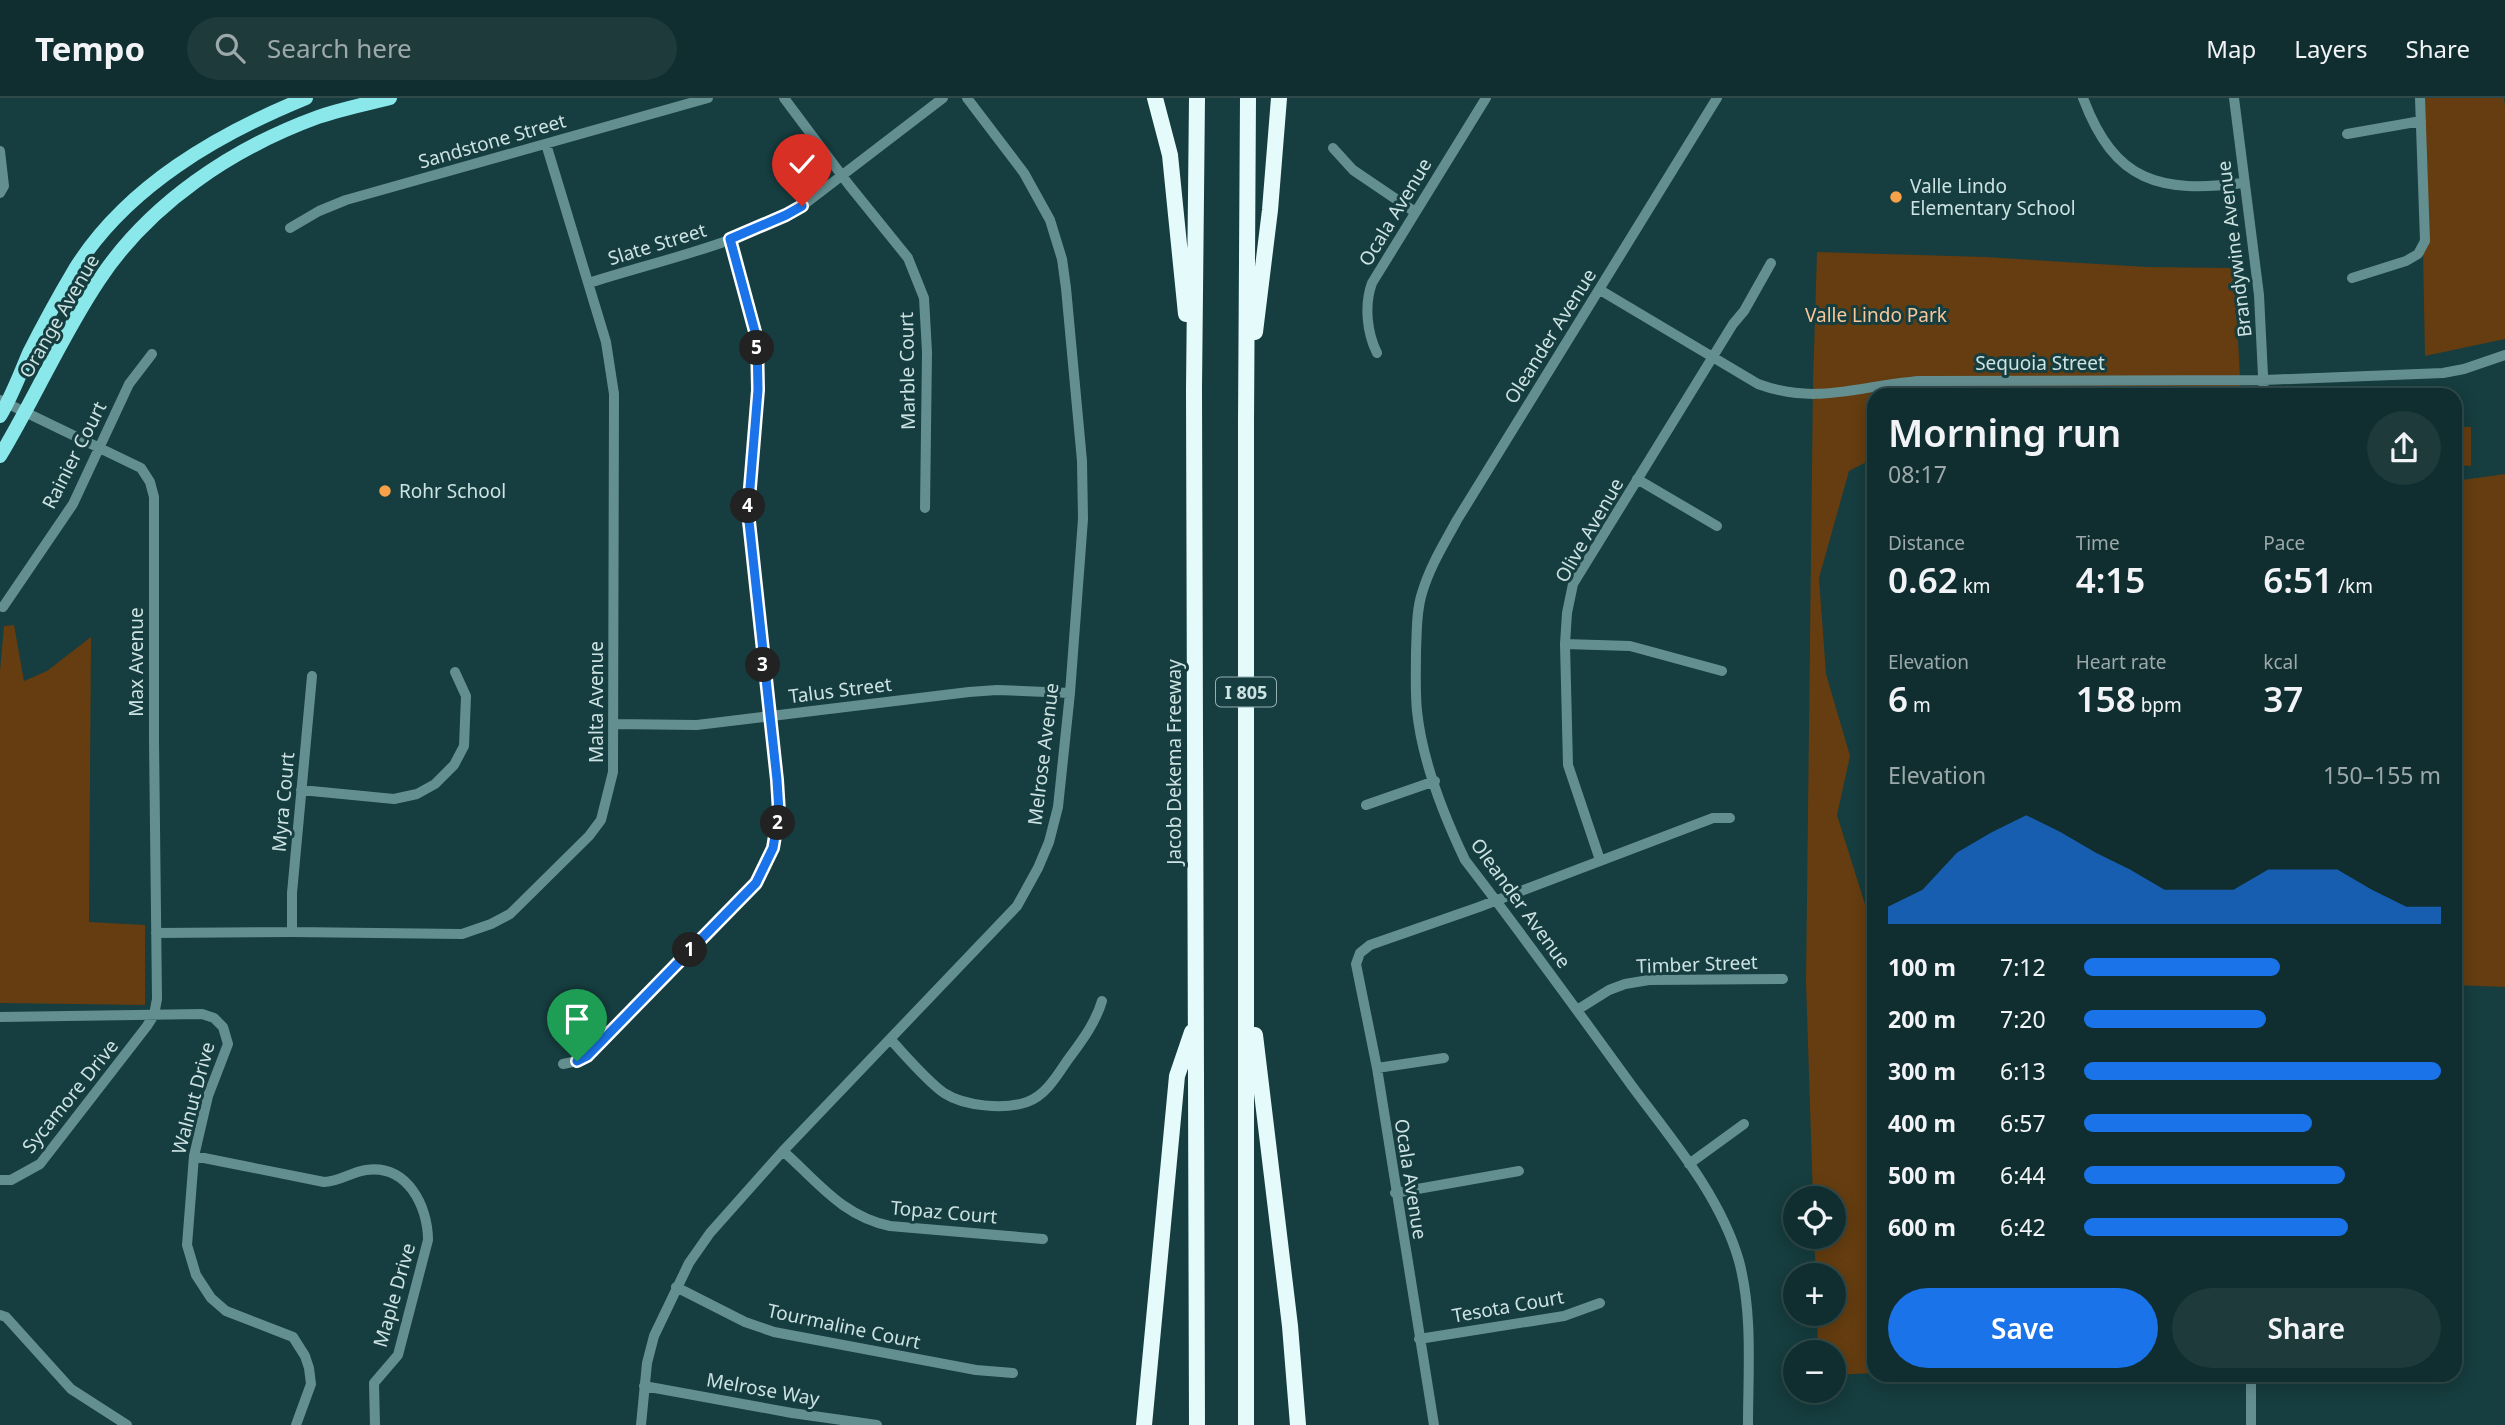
<!DOCTYPE html>
<meta charset="utf-8">
<style>
:root{--surface:#102e2f;--page:#1e3a3b;--text:#f1f3f6;--muted:#9ca8aa;--line:#304a4b;--accent:#1a73e8}
body{margin:0;font-family:"Noto Sans",sans-serif;background:var(--page);color:var(--text);height:100vh;display:flex;flex-direction:column;font-size:26px;white-space:nowrap}
*{box-sizing:border-box;margin:0}
p{font-size:23px;color:var(--muted)}
.icon{flex:none;width:38px;height:38px;fill:none;stroke:currentColor;stroke-width:2;stroke-linecap:round;stroke-linejoin:round}
.map{position:relative;flex:1;overflow:hidden}
.details{position:absolute;left:1867px;top:290px;width:595px;height:994px;display:flex;flex-direction:column;background:var(--surface);border-radius:21px;box-shadow:0 4px 18px #0003,0 0 0 2px var(--line)}
.details>*{flex:none}
.fabs{position:absolute;left:1783px;top:1088px;display:grid;gap:14px}
.fabs a{display:grid;place-items:center;width:63px;height:63px;border-radius:50%;background:var(--surface);box-shadow:0 4px 18px #0003,0 0 0 2px var(--line);font-size:35px}
.pin{position:absolute;display:grid;place-items:center;width:60px;height:60px;color:#fff;margin:-72px -30px;border-radius:50% 50% 50% 0;rotate:-45deg;box-shadow:0 0 7px #0007}
.pin .icon{rotate:45deg}
.km{position:absolute;width:35px;height:35px;margin:-18px;border-radius:50%;background:#222;color:#fff;font-size:19px;line-height:35px;text-align:center}
.round{display:grid;place-items:center;flex:none;width:74px;height:74px;border-radius:37px;background:var(--page)}
.summary{display:flex;align-items:center;justify-content:space-between;height:119px;padding:0 21px}
h1{font-size:38px;font-weight:600;line-height:52px}
.stats{display:grid;grid-template-columns:repeat(3,1fr);gap:10px;height:119px;padding:7px 21px}
.stats div{display:grid;align-content:center}
.stats b{font-size:35px;font-weight:600}
.stats small{font-size:19px;font-weight:400}
.stats p{font-size:19px}
.chart{height:196px;padding:14px 21px}
.chart p{display:flex;justify-content:space-between}
.chart svg{width:100%;height:126px;margin-top:7px;fill:var(--accent);opacity:.7}
.button{display:flex;gap:14px;margin-top:auto;padding:14px 21px}
.button a{flex:1;height:80px;border-radius:42px;background:var(--accent);color:#fff;font-size:28px;font-weight:600;line-height:80px;text-align:center}
.button a+a{background:var(--page);color:var(--text)}
ul{padding:0 21px;list-style:none;font-size:23px}
li{display:grid;grid-template-columns:112px 84px 1fr;align-items:center;height:52px}
li i{height:18px;border-radius:9px;background:var(--accent)}
header{display:flex;align-items:center;gap:42px;box-sizing:border-box;height:98px;padding:0 35px;background:var(--surface);border-bottom:2px solid var(--line)}
header strong{font-size:33px}
nav{display:flex;gap:38px;margin-inline-start:auto;font-size:24px}
.search{width:490px;height:63px;background:var(--page);display:flex;align-items:center;gap:18px;box-sizing:border-box;padding:0 24px;border-radius:38px;color:var(--muted);font-size:26px}
.map>svg:first-child{display:block}
</style>
<header>
<strong>Tempo</strong>
<div class="search"><svg class="icon" aria-label="search" viewBox="0 0 24 24"><circle cx="10" cy="10" r="6"/><path d="M15 15l6 6"/></svg>Search here</div>
<nav><a>Map</a><a>Layers</a><a>Share</a></nav>
</header>
<div class="map">
<svg width="2505" height="1327" viewBox="0 0 2505 1327">
<rect width="100%" height="100%" fill="#163d3f"/>
<path fill="#653d10" d="M2420 0H2504L2505 9V241L2425 258Z
M1817 154 1985 159 2147 169 2234 170 2241 297 1874 298V360L1849 373 1819 480 1826 576 1850 658 1837 717 1874 835V1275L1834 1277V1255H1818L1817 1216H1834V1178H1816L1814 1139H1834V1101H1813L1806 884 1813 286Z
M2455 329H2471V368L2455 367Z
M2505 376V889L2455 887V383Z
M14 527 24 583 47 573 91 539 89 824 145 827V907L0 905V573L4 528Z"/>
<g fill="none" stroke-linecap="round" stroke-linejoin="round">
<path stroke="#648f91" stroke-width="10" d="M784 0 849 87 908 160 924 200 927 254 925 410
M1717 0 1457 422C1444 446 1430 468 1422 495 1416 514 1417 534 1416 553 1416 573 1415 593 1417 613 1422 661 1444 718 1465 762 1522 836 1577 912 1632 988 1672 1042 1720 1097 1739 1163 1753 1216 1748 1273 1748 1327
M2083 0C2115 85 2160 95 2243 85
M2234 0 2259 197 2264 298
M2347 36 2421 23
M1333 50 1353 72 1415 114
M0 53 4 88 0 95
M290 130 319 113 346 102 708 0
M2352 180 2406 163 2418 156 2425 143 2420 0
M589 185C660 162 738 147 802 108L943 0
M1600 192 1758 286C1818 308 1860 287 1920 283L2264 282 2443 275 2464 271 2505 257
M1377 255C1367 235 1364 207 1372 185L1486 0
M0 302 141 370 150 384 154 399V642L157 901 154 917 147 928 40 1066 11 1082H0
M1637 381 1717 428
M3 509 73 406 129 286 152 256
M1565 546 1630 548 1722 573
M613 626 697 627 969 594 997 592 1070 595
M301 692 394 701 417 696 435 686 454 667 464 648 466 598 455 574
M1366 707 1435 683
M1600 762 1568 667 1565 546 1567 515 1573 486 1733 226 1744 213 1771 165
M292 834V795L312 578
M156 835 292 834 462 836 491 826 510 816 589 738 601 722 613 674 614 296 606 244 546 46
M1577 912 1609 892 1625 886 1649 882 1783 881
M0 919 202 916 214 920 223 929 228 946 208 998 194 1058 187 1147 196 1177 211 1200 226 1213 293 1239 305 1258 309 1270 311 1286 296 1327
M891 942C906 958 926 982 944 995 964 1008 1004 1012 1027 1004 1045 998 1057 978 1067 963 1081 944 1095 926 1102 903
M563 966 577 963 587 958 756 785 773 750 779 714 777 682 748 414 758 292 757 241 730 141
M1377 970 1444 960
M783 1053C818 1084 842 1118 890 1128L1043 1141
M194 1058 324 1084C339 1084 351 1074 366 1072 407 1066 428 1108 428 1142L398 1257 374 1285 375 1327
M1689 1066 1744 1026
M1395 1095 1519 1073
M676 1189 745 1224 774 1234 976 1272 1013 1275
M0 1217 6 1219 71 1291 127 1327
M1419 1241 1564 1218 1600 1205
M644 1288 792 1315 877 1327
M641 1327 647 1265 654 1238 689 1165 710 1135 783 1053 1017 808 1038 770 1049 744 1058 709 1070 595 1083 421 1082 363 1066 190 1062 161 1050 122 1024 75 967 0
M1434 1327 1377 970 1356 866 1360 855 1370 847 1479 809 1713 720H1730
M2251 1327V1278"/>
<path stroke="#8ae8eb" stroke-width="14" d="M0 318C12 298 20 276 29 255 43 227 59 198 75 171 127 88 218 36 306 0
M0 358C35 300 62 237 99 182 150 105 233 50 318 19 341 11 366 6 390 0"/>
<path stroke="#e5fafa" stroke-width="16" d="M1155 0 1170 57 1186 216
M1197 0 1194 291 1197 1327
M1255 234 1270 112 1279 0
M1255 937 1290 1228 1298 1327
M1144 1327 1177 978 1192 934
M1246 1327V323L1248 0"/>
</g>
<g fill="none" stroke-linecap="round" stroke-linejoin="round">
<defs>
<path id="route" d="M577 963 587 958 756 785 773 750 779 714 777 682 748 414 758 292 757 241 730 141 786 117 802 108"/>
</defs>
<use href="#route" stroke="#fff" stroke-width="14"/>
<use href="#route" stroke="#1a73e8" stroke-width="9"/>
</g>
<g fill="#f7a148" stroke="#163d3f" stroke-width="2.5">
<circle cx="1896" cy="99" r="7"/>
<circle cx="385" cy="393" r="7"/>
</g>
<g text-anchor="middle" dominant-baseline="central" stroke-width="6" stroke-linejoin="round" paint-order="stroke">
<rect fill="#163d3f" stroke="#96b0b1" stroke-width="2" x="1216" y="579.5" width="60" height="29" rx="5"/>
<g font-size="18" font-weight="bold" fill="#cde2e2">
<text x="1246" y="594">I 805</text>
</g>
<g font-size="19" fill="#cde2e2" stroke="#163d3f">
<text transform="translate(492 43) rotate(-16)">Sandstone Street</text>
<text transform="translate(1395 114) rotate(-59)">Ocala Avenue</text>
<text transform="translate(657 146) rotate(-17)">Slate Street</text>
<text transform="translate(2234 151) rotate(-97)">Brandywine Avenue</text>
<text transform="translate(59 218) rotate(-60)">Orange Avenue</text>
<text transform="translate(1550 238) rotate(-58)">Oleander Avenue</text>
<text x="2040" y="265">Sequoia Street</text>
<text transform="translate(907 273) rotate(-91)">Marble Court</text>
<text transform="translate(74 357) rotate(-63)">Rainier Court</text>
<text transform="translate(1589 432) rotate(-60)">Olive Avenue</text>
<text transform="translate(136 564) rotate(-90)">Max Avenue</text>
<text transform="translate(840 592) rotate(-7)">Talus Street</text>
<text transform="translate(596 604) rotate(-90)">Malta Avenue</text>
<text transform="translate(1043 656) rotate(-83)">Melrose Avenue</text>
<text transform="translate(1174 664) rotate(-90)">Jacob Dekema Freeway</text>
<text transform="translate(283 704) rotate(-85)">Myra Court</text>
<text transform="translate(1521 805) rotate(54)">Oleander Avenue</text>
<text transform="translate(1697 866) rotate(-2)">Timber Street</text>
<text transform="translate(70 998) rotate(-51)">Sycamore Drive</text>
<text transform="translate(193 1000) rotate(-75)">Walnut Drive</text>
<text transform="translate(1411 1081) rotate(81)">Ocala Avenue</text>
<text transform="translate(944 1114) rotate(5)">Topaz Court</text>
<text transform="translate(394 1197) rotate(-74)">Maple Drive</text>
<text transform="translate(1508 1208) rotate(-10)">Tesota Court</text>
<text transform="translate(844 1228) rotate(12)">Tourmaline Court</text>
<text transform="translate(763 1291) rotate(10)">Melrose Way</text>
</g>
<g font-size="19" fill="#cde2e2" stroke="#163d3f" text-anchor="start">
<text x="1910" y="88">Valle Lindo<tspan x="1910" dy="22">Elementary School</tspan></text>
<text x="399" y="393">Rohr School</text>
</g>
<g font-size="19" fill="#f9c79a" stroke="#163d3f">
<text x="1876" y="217">Valle Lindo Park</text>
</g>
</g>
</svg>
<div class="fabs">
<a><svg class="icon" aria-label="locate" viewBox="0 0 24 24"><circle cx="12" cy="12" r="6"/><path d="M12 2v4M12 18v4M2 12h4M18 12h4"/></svg></a>
<a>+</a>
<a>−</a>
</div>
<div class="pin" style="left:577px;top:963px;background:#1e9e55"><svg class="icon" aria-label="arrive" viewBox="0 0 24 24"><path d="M6 21V4h12l-3 4 3 4H6"/></svg></div>
<div class="pin" style="left:802px;top:108px;background:#d93025"><svg class="icon" aria-label="check" viewBox="0 0 24 24"><path d="M5 12l5 5 9-10"/></svg></div>
<b class="km" style="left:690px;top:852px">1</b>
<b class="km" style="left:778px;top:725px">2</b>
<b class="km" style="left:763px;top:567px">3</b>
<b class="km" style="left:748px;top:408px">4</b>
<b class="km" style="left:757px;top:250px">5</b>
<section class="details">
<div class="summary"><div><h1>Morning run</h1><p>08:17</p></div><a class="round"><svg class="icon" aria-label="share" viewBox="0 0 24 24"><path d="M12 15V3M7 8l5-5 5 5M5 13v7h14v-7"/></svg></a></div>
<div class="stats">
<div><p>Distance</p><b>0.62<small> km</small></b></div>
<div><p>Time</p><b>4:15</b></div>
<div><p>Pace</p><b>6:51<small> /km</small></b></div>
</div>
<div class="stats">
<div><p>Elevation</p><b>6<small> m</small></b></div>
<div><p>Heart rate</p><b>158<small> bpm</small></b></div>
<div><p>kcal</p><b>37</b></div>
</div>
<div class="chart"><p><span>Elevation</span>150–155 m</p>
<svg viewBox="0 0 160 44" preserveAspectRatio="none"><path d="M0 44V38L10 32L20 19L30 12L40 6L50 12L60 19L70 25L80 32L90 32L100 32L110 25L120 25L130 25L140 32L150 38L160 38V44z"/></svg>
</div>
<ul>
<li><b>100 m</b>7:12<i style="width:55%"></i></li>
<li><b>200 m</b>7:20<i style="width:51%"></i></li>
<li><b>300 m</b>6:13<i style="width:100%"></i></li>
<li><b>400 m</b>6:57<i style="width:64%"></i></li>
<li><b>500 m</b>6:44<i style="width:73%"></i></li>
<li><b>600 m</b>6:42<i style="width:74%"></i></li>
</ul>
<div class="button"><a>Save</a><a>Share</a></div>
</section>
</div>
